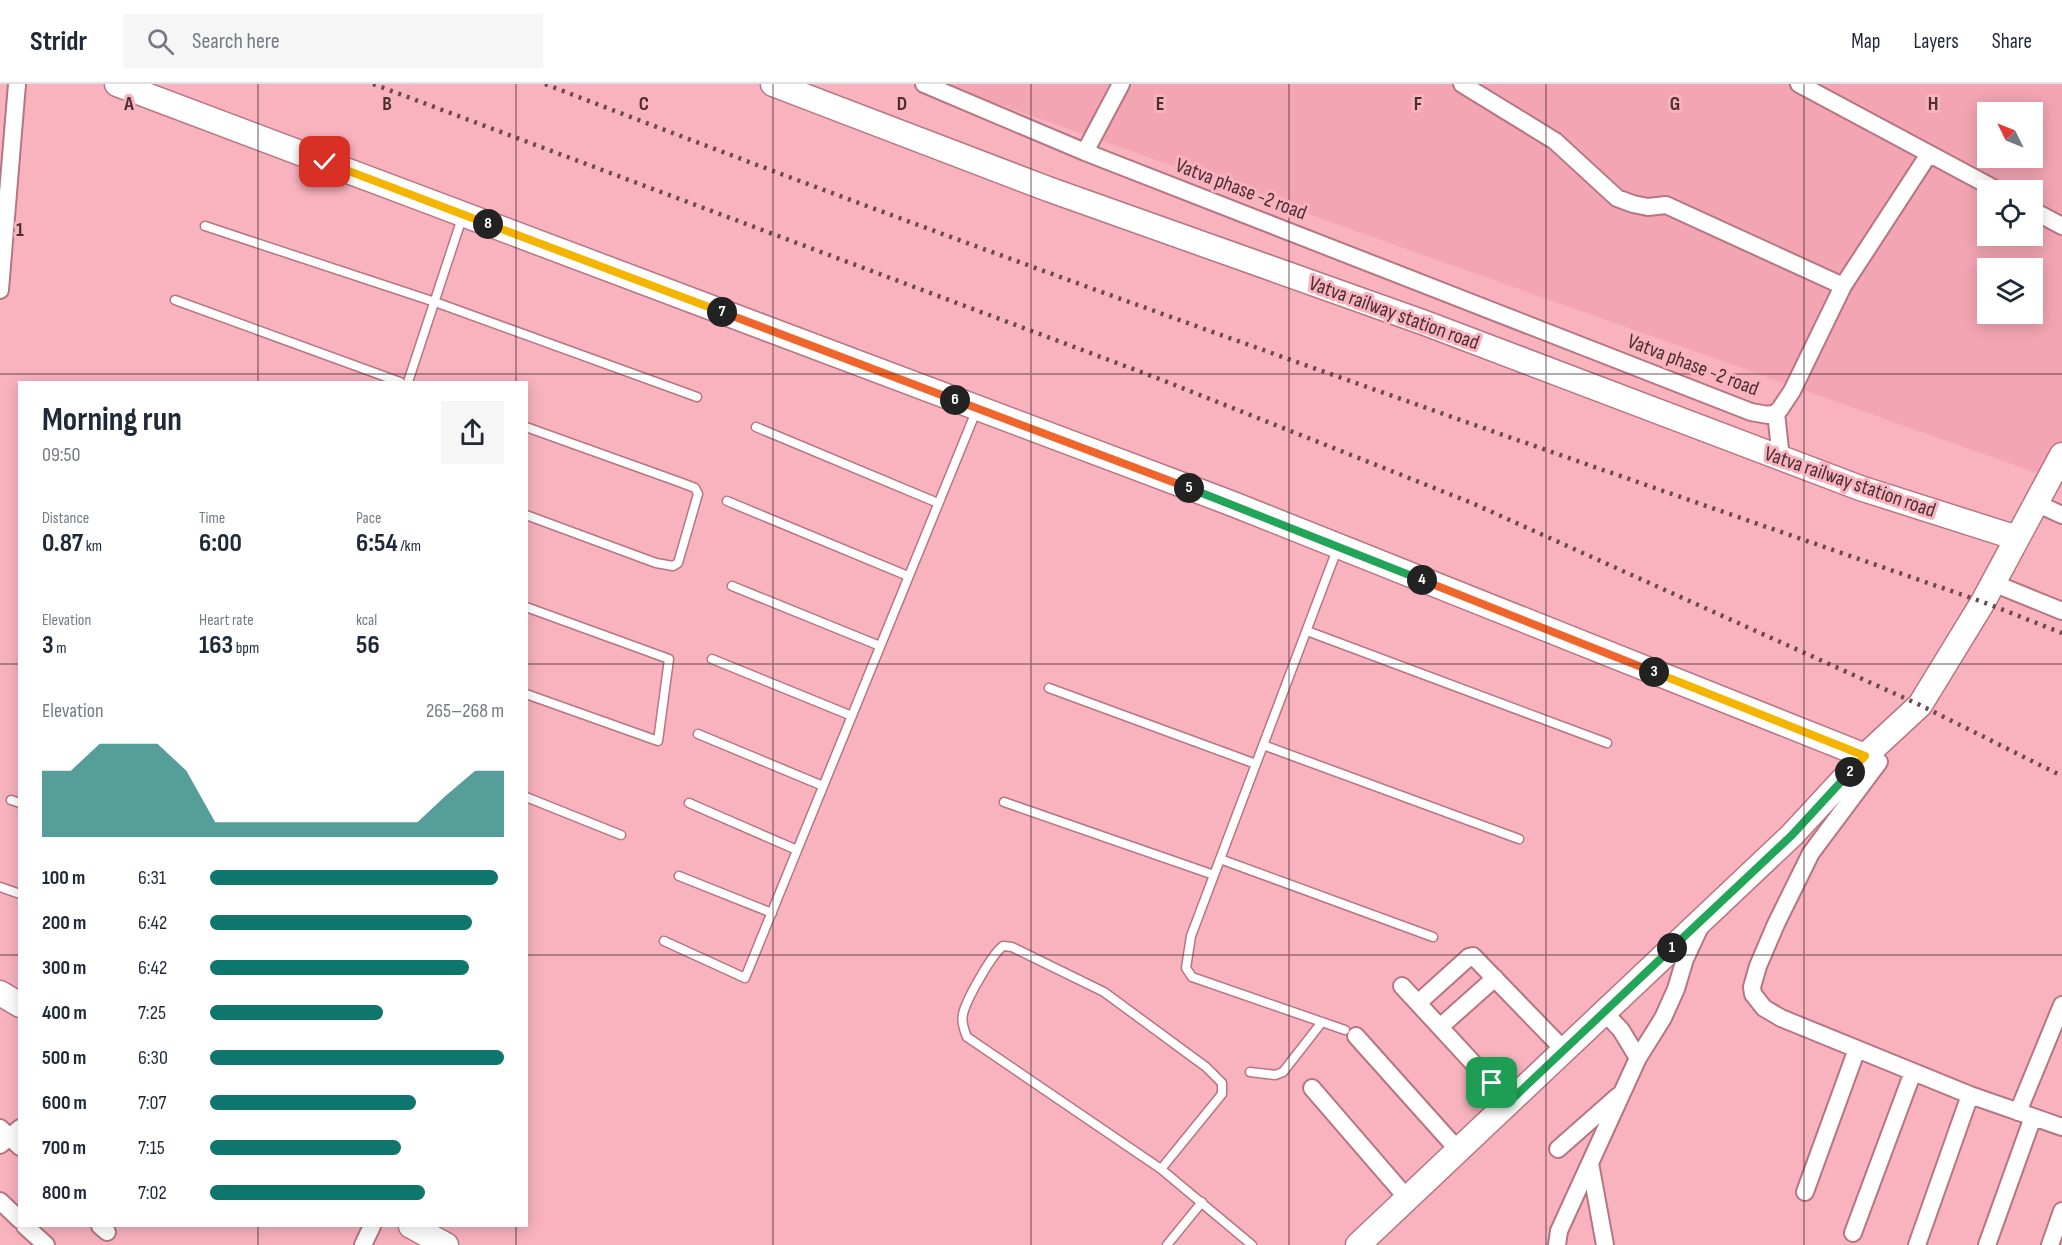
<!DOCTYPE html>
<meta charset="utf-8">
<style>
:root{--surface:#fff;--page:#f6f6f7;--text:#1f2937;--muted:#747a83;--line:#e0e1e3;--accent:#0f766e}
body{margin:0;font-family:"Sofia Sans Condensed",sans-serif;background:var(--page);color:var(--text);height:100vh;display:flex;flex-direction:column;font-size:22px;white-space:nowrap}
*{box-sizing:border-box;margin:0}
p{font-size:20px;color:var(--muted)}
.icon{flex:none;width:33px;height:33px;fill:none;stroke:currentColor;stroke-width:2;stroke-linecap:round;stroke-linejoin:round}
.map{position:relative;flex:1;overflow:hidden}
.sheet{position:absolute;left:18px;top:297px;width:510px;height:846px;display:flex;flex-direction:column;background:var(--surface);border-radius:0px;box-shadow:0 3px 15px #0003}
.sheet>*{flex:none}
.needle{width:39px;rotate:313deg}
.buttons{position:absolute;left:1977px;top:18px;display:grid;gap:12px}
.buttons a{display:grid;place-items:center;width:66px;height:66px;border-radius:0px;background:var(--surface);box-shadow:0 3px 15px #0003;font-size:30px}
.pin{position:absolute;display:grid;place-items:center;width:51px;height:51px;color:#fff;margin:-26px;border-radius:12px;box-shadow:0 3px 9px #0006}
.km{position:absolute;width:30px;height:30px;margin:-15px;border-radius:50%;background:#222;color:#fff;font-size:16px;line-height:30px;text-align:center}
.round{display:grid;place-items:center;flex:none;width:63px;height:63px;border-radius:0px;background:var(--page)}
.summary{display:flex;align-items:center;justify-content:space-between;height:102px;padding:0 24px}
h1{font-size:33px;font-weight:700;line-height:45px}
.stats{display:grid;grid-template-columns:repeat(3,1fr);gap:9px;height:102px;padding:6px 24px}
.stats div{display:grid;align-content:center}
.stats b{font-size:26px;font-weight:700}
.stats small{font-size:16px;font-weight:400}
.stats p{font-size:16px}
.chart{height:168px;padding:12px 24px}
.chart p{display:flex;justify-content:space-between}
.chart svg{width:100%;height:108px;margin-top:6px;fill:var(--accent);opacity:.7}
ul{padding:0 24px;list-style:none;font-size:20px}
li{display:grid;grid-template-columns:96px 72px 1fr;align-items:center;height:45px}
li i{height:15px;border-radius:8px;background:var(--accent)}
header{display:flex;align-items:center;gap:36px;box-sizing:border-box;height:84px;padding:0 30px;background:var(--surface);border-bottom:2px solid var(--line)}
header strong{font-size:28px}
nav{display:flex;gap:33px;margin-inline-start:auto;font-size:21px}
.search{width:420px;height:54px;background:var(--page);display:flex;align-items:center;gap:15px;box-sizing:border-box;padding:0 21px;border-radius:0px;color:var(--muted);font-size:22px}
.map>svg:first-child{display:block}
</style>
<header>
<strong>Stridr</strong>
<div class="search"><svg class="icon" aria-label="search" viewBox="0 0 24 24"><circle cx="10" cy="10" r="6"/><path d="M15 15l6 6"/></svg>Search here</div>
<nav><a>Map</a><a>Layers</a><a>Share</a></nav>
</header>
<div class="map">
<svg width="2062" height="1161" viewBox="0 0 2062 1161">
<rect width="100%" height="100%" fill="#f9b3bf"/>
<path fill="#f3a5b3" fill-rule="evenodd" d="M942 0H2062V398ZM1988 28H2032V74H1988ZM1988 106H2032V152H1988ZM1988 184H2032V230H1988Z"/>
<g fill="none" stroke-linecap="round" stroke-linejoin="round">
<defs>
<path id="lane" d="M205 142 435 218 697 313
M175 216 400 298
M408 298 463 131
M526 343 682 399 695 404 698 410 678 479 673 482 656 479 526 431
M756 343 938 419
M727 417 908 492
M1338 463 1191 852 1186 884 1192 893 1345 946
M732 502 880 562
M526 523 669 575 658 657 526 610
M1307 547 1607 659
M712 575 852 632
M1049 604 1256 680
M698 650 823 702
M1263 661 1519 755
M526 713 621 751
M11 716 20 719
M1004 718 1214 791
M689 719 797 766
M1220 775 1433 853
M679 792 772 829
M0 803 20 810
M664 857 745 894 977 325
M1250 988 1275 991 1283 988 1322 938
M1161 1085 1222 1010V999L1206 983 1104 908 1012 863 1003 862C992 870 966 916 963 930 961 938 964 946 967 953L1161 1085 1252 1161
M1167 1161 1202 1118"/>
<path id="street" d="M924 0 1085 68 1751 328 1768 331 1776 329 1780 325 1792 307 1843 202 1929 70
M1462 0 1555 57 1617 114 1633 120 1648 123 1666 121 1843 202
M1799 0 1997 106
M1085 68 1121 0
M2032 126 2062 142
M0 206 17 0
M1776 329 1781 374
M2036 419 2062 431
M1993 499 2062 527
M1879 678 1811 769 1776 840 1758 882 1752 903 1753 910 1764 924 1781 934 1970 1011 2062 1043
M1402 902 1509 1018
M1418 919 1469 873 1473 872 1564 966
M1604 928 1621 946 1638 974
M1440 943 1495 894
M1356 952 1458 1066
M1312 1004 1407 1114
M2018 1028 2062 921
M0 1044 20 1063
M0 1061 20 1044
M1558 1065 1618 1012
M1590 1079 1605 1161
M1805 1108 1857 965
M0 1117 20 1136
M25 1142 46 1161
M100 1142 107 1148
M1853 1149 1913 988
M363 1161 372 1142
M1557 1161 1559 1147 1638 974 1663 934 1676 905 1685 875 1699 845
M1917 1161 1970 1011
M1987 1161 2033 1033
M2050 1161 2062 1127"/>
<path id="secondary" d="M117 0 1233 420 1865 672
M773 0 1048 105 1425 239 1860 404 2017 454
M0 909 20 921
M411 1142 446 1161
M1358 1161 1792 751 1865 672 1920 621 1983 518 2062 371"/>
</defs>
<use href="#lane" stroke="#b77581" stroke-width="11"/>
<use href="#street" stroke="#b77581" stroke-width="20"/>
<use href="#secondary" stroke="#b77581" stroke-width="27"/>
<use href="#lane" stroke="#fff" stroke-width="8"/>
<use href="#street" stroke="#fff" stroke-width="16"/>
<use href="#secondary" stroke="#fff" stroke-width="24"/>
<path stroke="#6d484f" stroke-width="4.5" stroke-dasharray="3 6" stroke-linecap="butt" d="M373 0 1157 294 1472 419 1920 621 2062 692
M545 0C1020 184 1501 351 1983 518L2062 549"/>
</g>
<g fill="none" stroke-linecap="round" stroke-linejoin="round">
<defs>
<path id="split-1" d="M1492 999 1509 1018 1672 864"/>
<path id="split-2" d="M1672 864 1792 751 1850 688"/>
<path id="split-3" d="M1654 588 1865 672 1850 688"/>
<path id="split-4" d="M1422 496 1654 588"/>
<path id="split-5" d="M1189 404 1422 496"/>
<path id="split-6" d="M955 316 1189 404"/>
<path id="split-7" d="M722 228 955 316"/>
<path id="split-8" d="M488 140 722 228"/>
<path id="split-9" d="M325 78 488 140"/>
</defs>
<use href="#split-1" stroke="#fff" stroke-width="12"/>
<use href="#split-2" stroke="#fff" stroke-width="12"/>
<use href="#split-3" stroke="#fff" stroke-width="12"/>
<use href="#split-4" stroke="#fff" stroke-width="12"/>
<use href="#split-5" stroke="#fff" stroke-width="12"/>
<use href="#split-6" stroke="#fff" stroke-width="12"/>
<use href="#split-7" stroke="#fff" stroke-width="12"/>
<use href="#split-8" stroke="#fff" stroke-width="12"/>
<use href="#split-9" stroke="#fff" stroke-width="12"/>
<use href="#split-1" stroke="#22a559" stroke-width="8"/>
<use href="#split-2" stroke="#22a559" stroke-width="8"/>
<use href="#split-3" stroke="#f5b400" stroke-width="8"/>
<use href="#split-4" stroke="#f0652b" stroke-width="8"/>
<use href="#split-5" stroke="#22a559" stroke-width="8"/>
<use href="#split-6" stroke="#f0652b" stroke-width="8"/>
<use href="#split-7" stroke="#f0652b" stroke-width="8"/>
<use href="#split-8" stroke="#f5b400" stroke-width="8"/>
<use href="#split-9" stroke="#f5b400" stroke-width="8"/>
</g>
<path fill="none" stroke="#4b2f34" stroke-width="1.5" stroke-opacity="0.55" d="M258 0V298M516 0V298M773 0V1161M1031 0V1161M1289 0V1161M1546 0V1161M1804 0V1161M0 290H2062M0 580H20M526 580H2062M0 871H20M526 871H2062M258 1142V1161M516 1142V1161"/>
<g text-anchor="middle" dominant-baseline="central" stroke-width="6" stroke-linejoin="round" paint-order="stroke">
<g font-size="21" fill="#4b2f34" stroke="#f9b3bf">
<text transform="translate(1241 105) rotate(21)">Vatva phase -2 road</text>
<text transform="translate(1394 229) rotate(20)">Vatva railway station road</text>
<text transform="translate(1693 281) rotate(21)">Vatva phase -2 road</text>
<text transform="translate(1850 398) rotate(19)">Vatva railway station road</text>
</g>
</g>
<g font-size="20" text-anchor="middle" font-weight="bold" fill="#4b2f34" stroke="#f9b3bf" stroke-width="6" stroke-linejoin="round" paint-order="stroke">
<text x="129" y="26">A</text>
<text x="387" y="26">B</text>
<text x="644" y="26">C</text>
<text x="902" y="26">D</text>
<text x="1160" y="26">E</text>
<text x="1418" y="26">F</text>
<text x="1675" y="26">G</text>
<text x="1933" y="26">H</text>
<text x="20" y="152">1</text>
</g>
</svg>
<div class="buttons">
<a><svg class="needle" viewBox="-14 -14 28 28"><path d="M0-13l5 13h-10z" fill="#e53935"/><path d="M0 13l5-13h-10z" fill="#747a83"/></svg></a>
<a><svg class="icon" aria-label="locate" viewBox="0 0 24 24"><circle cx="12" cy="12" r="6"/><path d="M12 2v4M12 18v4M2 12h4M18 12h4"/></svg></a>
<a><svg class="icon" aria-label="layers" viewBox="0 0 24 24"><path d="M12 4l9 5-9 5-9-5zM3 14l9 5 9-5"/></svg></a>
</div>
<div class="pin" style="left:1492px;top:999px;background:#1e9e55"><svg class="icon" aria-label="arrive" viewBox="0 0 24 24"><path d="M6 21V4h12l-3 4 3 4H6"/></svg></div>
<div class="pin" style="left:325px;top:78px;background:#d93025"><svg class="icon" aria-label="check" viewBox="0 0 24 24"><path d="M5 12l5 5 9-10"/></svg></div>
<b class="km" style="left:1672px;top:864px">1</b>
<b class="km" style="left:1850px;top:688px">2</b>
<b class="km" style="left:1654px;top:588px">3</b>
<b class="km" style="left:1422px;top:496px">4</b>
<b class="km" style="left:1189px;top:404px">5</b>
<b class="km" style="left:955px;top:316px">6</b>
<b class="km" style="left:722px;top:228px">7</b>
<b class="km" style="left:488px;top:140px">8</b>
<section class="sheet">
<div class="summary"><div><h1>Morning run</h1><p>09:50</p></div><a class="round"><svg class="icon" aria-label="share" viewBox="0 0 24 24"><path d="M12 15V3M7 8l5-5 5 5M5 13v7h14v-7"/></svg></a></div>
<div class="stats">
<div><p>Distance</p><b>0.87<small> km</small></b></div>
<div><p>Time</p><b>6:00</b></div>
<div><p>Pace</p><b>6:54<small> /km</small></b></div>
</div>
<div class="stats">
<div><p>Elevation</p><b>3<small> m</small></b></div>
<div><p>Heart rate</p><b>163<small> bpm</small></b></div>
<div><p>kcal</p><b>56</b></div>
</div>
<div class="chart"><p><span>Elevation</span>265–268 m</p>
<svg viewBox="0 0 160 44" preserveAspectRatio="none"><path d="M0 44V17L10 17L20 6L30 6L40 6L50 17L60 38L70 38L80 38L90 38L100 38L110 38L120 38L130 38L140 27L150 17L160 17V44z"/></svg>
</div>
<ul>
<li><b>100 m</b>6:31<i style="width:98%"></i></li>
<li><b>200 m</b>6:42<i style="width:89%"></i></li>
<li><b>300 m</b>6:42<i style="width:88%"></i></li>
<li><b>400 m</b>7:25<i style="width:59%"></i></li>
<li><b>500 m</b>6:30<i style="width:100%"></i></li>
<li><b>600 m</b>7:07<i style="width:70%"></i></li>
<li><b>700 m</b>7:15<i style="width:65%"></i></li>
<li><b>800 m</b>7:02<i style="width:73%"></i></li>
</ul>
</section>
</div>
